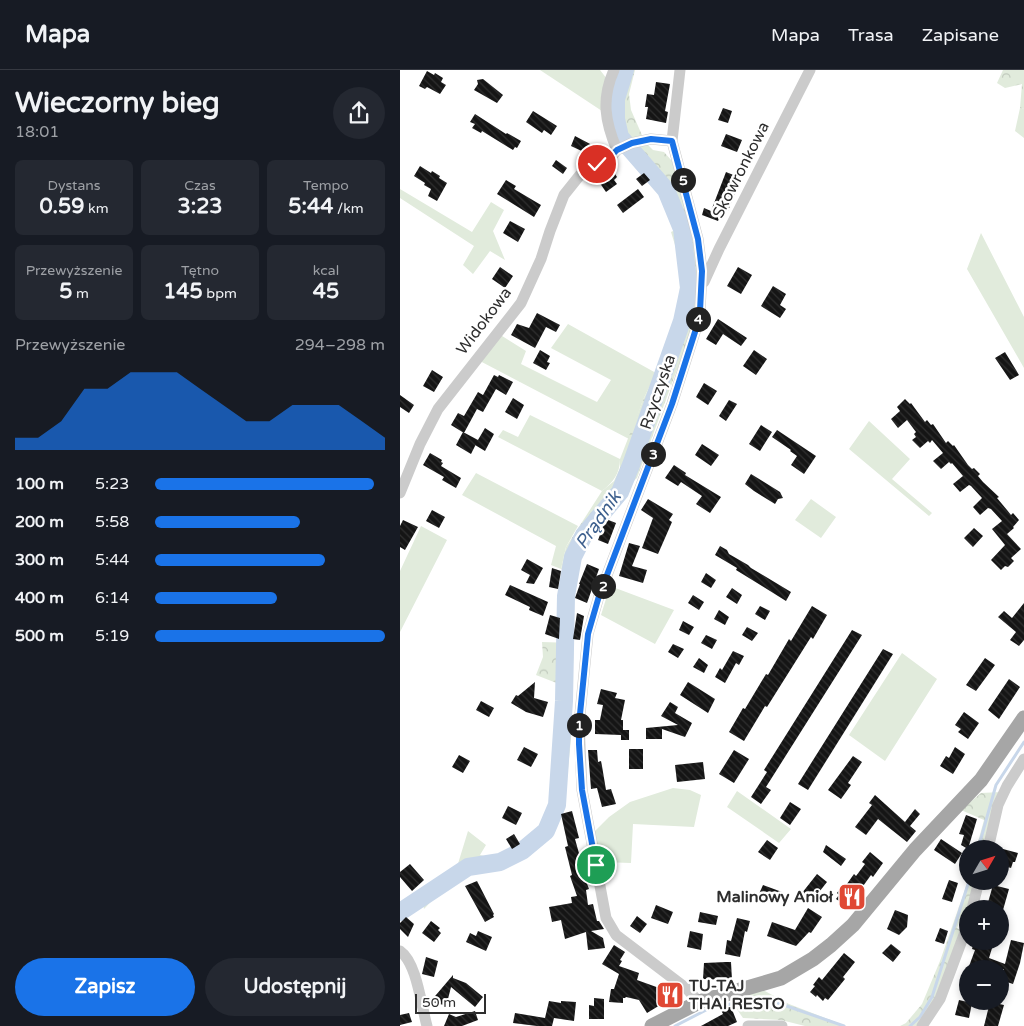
<!DOCTYPE html>
<html lang="pl">
<meta charset="utf-8">
<style>
:root{--surface:#171b24;--page:#242831;--text:#f1f3f6;--muted:#9ea1a6;--line:#363941;--accent:#1a73e8}
body{margin:0;font-family:"Varela Round",sans-serif;background:var(--page);color:var(--text);height:100vh;display:flex;flex-direction:column;font-size:19px;white-space:nowrap}
*{box-sizing:border-box;margin:0}
p{font-size:16px;color:var(--muted)}
.icon{flex:none;width:28px;height:28px;fill:none;stroke:currentColor;stroke-width:2;stroke-linecap:round;stroke-linejoin:round}
.map{position:relative;flex:1;overflow:hidden}
.drawer{display:flex;flex-direction:column;background:var(--surface);width:400px}
.drawer>*{flex:none}
.needle{width:32px;rotate:51deg}
.controls{position:absolute;left:559px;top:770px;display:grid;gap:10px}
.controls a{display:grid;place-items:center;width:50px;height:50px;border-radius:50%;background:var(--surface);box-shadow:0 2px 8px #0003;font-size:25px}
.scale{position:absolute;left:15px;bottom:12px;width:71px;box-sizing:border-box;padding-left:5px;border:2px solid #2e2e2e;border-top:0;font-size:14px;line-height:18px;white-space:nowrap;color:#2e2e2e;-webkit-text-stroke:4px #fff;paint-order:stroke}
.pin{position:absolute;display:grid;place-items:center;width:42px;height:42px;color:#fff;margin:-21px;border:2px solid #fff;border-radius:50%;box-shadow:0 1px 5px #0007}
.km{position:absolute;width:25px;height:25px;margin:-12px;border-radius:50%;background:#222;color:#fff;font-size:14px;line-height:25px;text-align:center}
.round{display:grid;place-items:center;flex:none;width:52px;height:52px;border-radius:26px;background:var(--page)}
.head{display:flex;align-items:center;justify-content:space-between;height:85px;padding:0 15px}
h1{font-size:28px;font-weight:800;line-height:38px}
.metrics{display:grid;grid-template-columns:repeat(3,1fr);gap:8px;height:85px;padding:5px 15px}
.metrics div{display:grid;align-content:center;border-radius:8px;background:var(--page);text-align:center}
.metrics b{font-size:21px;font-weight:800}
.metrics small{font-size:14px;font-weight:400}
.metrics p{font-size:14px}
.chart{height:140px;padding:10px 15px}
.chart p{display:flex;justify-content:space-between}
.chart svg{width:100%;height:90px;margin-top:5px;fill:var(--accent);opacity:.7}
.action{display:flex;gap:10px;margin-top:auto;padding:10px 15px}
.action a{flex:1;height:58px;border-radius:30px;background:var(--accent);color:#fff;font-size:20px;font-weight:800;line-height:58px;text-align:center}
.action a+a{background:var(--page);color:var(--text)}
ul{padding:0 15px;list-style:none;font-size:16px}
li{display:grid;grid-template-columns:80px 60px 1fr;align-items:center;height:38px}
li i{height:12px;border-radius:6px;background:var(--accent)}
header{display:flex;align-items:center;gap:30px;box-sizing:border-box;height:70px;padding:0 25px;background:var(--surface);border-bottom:1px solid var(--line)}
header strong{font-size:24px}
nav{display:flex;gap:28px;margin-inline-start:auto;font-size:18px}
main{display:flex;flex:1;min-height:0}
.map>svg:first-child{display:block}
</style>
<header>
<strong>Mapa</strong>
<nav><a>Mapa</a><a>Trasa</a><a>Zapisane</a></nav>
</header>
<main>
<section class="drawer">
<div class="head"><div><h1>Wieczorny bieg</h1><p>18:01</p></div><a class="round"><svg class="icon" aria-label="share" viewBox="0 0 24 24"><path d="M12 15V3M7 8l5-5 5 5M5 13v7h14v-7"/></svg></a></div>
<div class="metrics">
<div><p>Dystans</p><b>0.59<small> km</small></b></div>
<div><p>Czas</p><b>3:23</b></div>
<div><p>Tempo</p><b>5:44<small> /km</small></b></div>
</div>
<div class="metrics">
<div><p>Przewyższenie</p><b>5<small> m</small></b></div>
<div><p>Tętno</p><b>145<small> bpm</small></b></div>
<div><p>kcal</p><b>45</b></div>
</div>
<div class="chart"><p><span>Przewyższenie</span>294–298 m</p>
<svg viewBox="0 0 160 44" preserveAspectRatio="none"><path d="M0 44V38L10 38L20 30L30 14L40 14L50 6L60 6L70 6L80 14L90 22L100 30L110 30L120 22L130 22L140 22L150 30L160 38V44z"/></svg>
</div>
<ul>
<li><b>100 m</b>5:23<i style="width:95%"></i></li>
<li><b>200 m</b>5:58<i style="width:63%"></i></li>
<li><b>300 m</b>5:44<i style="width:74%"></i></li>
<li><b>400 m</b>6:14<i style="width:53%"></i></li>
<li><b>500 m</b>5:19<i style="width:100%"></i></li>
</ul>
<div class="action"><a>Zapisz</a><a>Udostępnij</a></div>
</section>
<div class="map">
<svg width="624" height="956" viewBox="0 0 624 956">
<defs>
<pattern id="forest-crowns" width="20" height="18" patternUnits="userSpaceOnUse" patternTransform="scale(1.25)"><rect width="20" height="18" fill="#e1ebdc"/><path d="M2 6a3 3 0 1 1 6 0M12 15a3 3 0 1 1 6 0" fill="none" stroke="#c1cabd"/></pattern>
<pattern id="building-back-hatch" width="6" height="6" patternUnits="userSpaceOnUse" patternTransform="scale(1.25)"><rect width="6" height="6" fill="#151515"/><path d="M-1 5l2 2M0 0l6 6M5-1l2 2" fill="none" stroke="#2f2f2f"/></pattern>
</defs>
<rect width="100%" height="100%" fill="#fff"/>
<path fill="#e1ebdc" d="M140 0H200L207 9 202 41Z
M620 38 624 39V68L615 61Z
M0 119 72 162 91 132 104 140 93 161 105 190 90 181 73 204 63 195 74 176 0 128Z
M581 163 624 247V298L567 199Z
M168 254 256 303 243 330 229 369 78 290 99 264 126 281 121 294 197 332 211 310 151 278Z
M130 345 220 389C220 404 213 412 202 421L98 367 103 360 118 367Z
M469 351 510 389 492 409 532 443 529 446 449 379Z
M76 403 178 456 166 477 161 499 151 495 156 476 62 425Z
M411 429 436 447 421 468 395 450Z
M21 456 47 470 0 562V501Z
M210 516 274 540 255 574 201 545Z
M164 539 172 543 171 573 161 572Z
M502 583 537 609 485 691 449 665Z
M158 622 172 624 166 646 173 648 164 740 159 741C147 764 135 781 111 793 100 798 87 800 76 804L74 800 39 823 24 839 21 823 57 797 68 761 86 775 80 785C99 790 103 789 119 779 127 774 135 769 140 762 160 734 157 657 158 622Z
M273 718 290 720 301 725 294 757 233 754 231 793 200 792 194 762 209 747 230 732Z
M337 721 391 759 379 773 327 737Z
M16 826 18 835 0 846V837Z"/>
<path fill="url(#forest-crowns)" d="M220 0H235L229 24 231 40 245 72 253 80 264 82 272 91 294 168 298 214 296 248 237 408C222 419 189 460 180 477 176 485 174 495 172 504L176 508 169 530 161 526 166 501 161 499 166 477 202 421 214 411 220 398V389L243 330 256 303 279 234 280 217 279 188 271 162 275 160C273 152 272 144 269 137 250 100 199 43 220 0Z
M603 0H624V39L620 38 622 14 605 18 597 13Z
M142 572 174 573 172 617 159 614 136 605 143 587Z
M601 722 585 779H576L584 750 561 740 581 723Z
M568 811H576L565 847H561L557 858 560 860 537 928 517 956H500L506 953 522 934 540 891Z
M363 920 389 934 446 956H405L381 950 343 948 334 935V927Z"/>
<g fill="none" stroke-linecap="round" stroke-linejoin="round">
<path stroke="#c8d7ea" stroke-width="3" d="M578 779 596 715 624 672
M275 956 310 938 341 932 378 933 444 956
M510 956 520 947 532 927 569 811"/>
<path stroke="#c8d7ea" stroke-width="18" d="M0 842 68 797 100 792 122 781 146 761 157 735 164 631 166 526 173 487 184 465 220 422 231 395 282 251 289 218 282 159 266 120 220 67 216 49V29L225 0"/>
</g>
<path fill="url(#building-back-hatch)" d="M27 1 34 5 35 3 43 8 41 12 46 15 40 24 27 17 25 19 19 16Z
M83 9 103 25 97 33 74 20 78 14 77 10Z
M256 12 270 14 265 41 268 42 266 53 246 49 248 37H245L247 24 254 25Z
M323 38 332 41 328 53 318 50Z
M133 41 157 56 151 65 144 60 142 63 126 52Z
M75 44 106 64 107 63 121 71 117 78 115 77 113 80 82 61 81 63 72 58 75 54 70 52Z
M326 64 342 70 337 82 321 76Z
M175 66 192 75 188 84 171 76Z
M156 90 167 98 163 104 152 96Z
M20 96 31 103 32 101 40 106 39 108 47 113 37 131 28 126 31 119 24 115 25 113 14 106Z
M206 98 209 103 213 101 217 107 214 110 217 114 206 122 195 106Z
M326 102 341 108 328 141 323 139 318 151 302 145 304 138 311 141Z
M244 103 250 110 242 116 236 109Z
M106 110 116 116 114 119 141 135 134 147 97 124Z
M238 119 244 127 223 143 217 135Z
M110 151 125 159 118 172 103 163Z
M100 197 113 206 105 218 92 209Z
M338 197 352 205 341 224 327 216Z
M373 216 386 224 380 235 386 239 380 248 361 236Z
M137 243 160 255 156 262 146 257 135 278 111 265 117 254 129 258Z
M318 249 347 268 341 276 323 264 316 275 306 269Z
M140 280 150 286 147 292 150 293 146 300 133 293Z
M354 280 367 289 356 305 343 296Z
M605 282 619 305 610 310 595 288Z
M32 300 43 307 34 322 23 316Z
M94 305 98 307 99 305 113 312 106 325 96 319 83 342 77 339 64 363 51 355 58 343 64 346 78 322 83 325Z
M304 313 317 321 308 335 296 327Z
M0 325 14 335 9 343 0 337Z
M113 328 124 335 117 349 105 342Z
M505 329 510 334 511 333 525 352 527 350 531 355 533 354 546 373 548 371 553 376 554 375 568 395 572 399 574 398 580 404 578 406 583 412 599 427 597 428 607 440 611 445 613 443 619 450 613 457 614 458 607 464 621 479 611 488 614 491 608 497 605 496 601 500 591 490 605 475 592 459 602 451 591 439 588 438 580 445 573 437 582 428 571 416 569 415 560 422 553 414 563 406 552 393 551 394 549 392 541 399 533 391 543 383 532 370 530 373 528 371 520 378 512 370 516 367 514 364 516 362 507 350 498 358 491 349 500 341 497 337Z
M329 330 337 334 326 351 319 346Z
M361 355 372 362 360 381 349 374Z
M85 358 94 364 85 381 75 375Z
M377 360 416 386 404 404 391 395 397 386 390 381 391 380 372 367Z
M63 362 78 370 71 384 56 375Z
M302 374 319 385 311 396 295 385Z
M30 383 42 390 41 392 43 393 41 396 61 408 56 418 42 410 44 407 23 395Z
M274 395 286 403 285 405 321 427 310 443 296 434 302 426 281 412 278 416 265 408Z
M351 404 380 422 383 428 378 429 375 434 354 421 345 414Z
M248 429 273 444 269 450 272 452 258 484 242 478 253 448 241 440Z
M32 440 45 447 39 458 26 451Z
M206 449 216 453 208 474 198 470Z
M3 450 18 457 5 480 0 477V456Z
M574 458 583 466 573 477 564 468Z
M229 473 240 476 232 496 247 500 243 513 219 506Z
M320 476 327 480 329 484 348 495 351 498 391 522 386 531 336 500 337 498 315 485Z
M127 489 143 498 134 514 126 513 130 505 121 500Z
M187 494 199 499 187 533 175 528 180 514H179Z
M152 498 161 501 158 519 149 517Z
M306 503 316 510 311 518 301 512Z
M110 515 148 532 143 546 129 540 130 537 105 525Z
M332 518 342 525 337 534 326 527Z
M293 525 304 532 299 540 288 533Z
M624 533V570L619 576 610 570 616 562 598 547 604 541 612 548Z
M360 536 370 541 365 550 355 544Z
M412 536 427 545 413 569 411 567 367 637 365 636 344 671 329 662 343 638 345 639 366 604 368 605 389 569 391 571Z
M319 540 329 547 325 555 314 549Z
M177 543 184 546 180 570 173 569Z
M150 545 160 548 159 569 145 564Z
M283 551 294 557 289 565 279 560Z
M347 557 358 563 352 571 342 565Z
M452 560 462 565 366 717 371 720 361 734 351 727 367 702 364 700Z
M306 565 317 570 312 579 301 573Z
M273 574 284 579 278 588 268 582Z
M483 579 493 584 408 720 398 714Z
M333 581 344 586 339 595 336 593 325 613 315 607 320 598 322 600Z
M299 588 308 595 304 603 293 597Z
M585 588 595 595 576 621 566 615Z
M609 609 620 617 599 649 588 640Z
M135 612 134 628 148 632 143 647 126 642 111 633 116 625 118 626Z
M288 612 315 629 308 643 280 625Z
M201 619 217 623 215 628 225 630 221 650H223V660H229V670H221V665L195 664V650H200L203 635 197 634Z
M81 631 94 638 89 647 76 640Z
M270 632 278 637 275 643 292 653 285 667 262 659V669H246V658L278 655 261 646Z
M564 642 579 653 568 669 558 662 561 659 555 655Z
M124 677 138 684 131 697 117 690Z
M555 677 565 684 553 704 540 696 546 686 549 688Z
M229 679H243V699H229Z
M188 680H197L198 692 201 691 202 696 206 720 211 719 216 734 202 737 197 718 191 719Z
M334 680 349 689 334 713 319 704Z
M59 685 70 691 63 703 52 697Z
M453 686 462 692 448 713 451 715 441 729 428 720Z
M303 692 305 709 277 712 275 695Z
M475 725 505 752 515 739 520 744 510 756 516 761 507 772 478 749 466 765 455 757 472 735 469 733Z
M390 732 401 739 390 755 380 748Z
M108 736 122 743 116 755 102 748Z
M172 741 179 768 175 769 182 794 180 795 189 819 186 820 188 835 193 834 197 851H199L204 859 191 861 203 868 205 878 188 880 186 862 165 869 161 850 152 852 149 837 172 833 171 827 177 826 170 806 172 805 165 777 168 776 161 744Z
M566 745 577 749 568 779 561 775 564 765 559 764Z
M114 764 120 774 112 779 106 769Z
M541 769 562 783 555 794 534 780Z
M367 770 378 778 370 790 358 782Z
M426 775 446 789 441 796 423 782Z
M603 779 618 783 615 792H613L611 798 600 795Z
M470 782 483 793 473 807 471 805 448 837 436 829 439 825 437 823 442 816 444 818 454 804 456 806 465 794 462 792Z
M10 794 24 810 12 821 0 807V802Z
M417 804 427 812 412 831 402 823Z
M549 810 558 813 552 832 542 829Z
M77 811 94 844 93 845 94 847 85 852 65 816Z
M363 815 382 822 377 834 358 826Z
M593 815 609 819 603 840 587 836Z
M256 835 273 842 268 854 251 848Z
M408 838 422 847 411 863 409 862 396 876 367 866 372 852 395 860Z
M495 840 508 845 507 857 499 865 487 859Z
M300 842 318 846 316 855 298 852Z
M237 846 247 854 240 863 230 856Z
M6 847 14 854 8 867 0 859V853Z
M337 848 350 851 347 862 345 861 340 887 325 884 327 870 331 871Z
M31 851 40 858 38 860 41 863 34 872 22 863Z
M540 858 548 861 544 874 535 871Z
M78 861 92 867 86 881 66 872 70 863 76 866Z
M290 861 303 864 301 880 287 877Z
M611 870 624 873 620 893 613 914 601 910 604 899H592L586 897 585 899H568L575 880 572 879 574 871 593 875 589 888 605 894Z
M491 874 501 882 493 892 482 883Z
M214 875 225 882 220 890 222 891 219 896 239 903 237 910 262 919 268 915 275 926 247 943 239 930 226 927 225 928H223V933L209 932 211 919H214L219 904 202 894Z
M444 883 455 892 443 907 445 909 428 930 425 928 423 931 417 925 416 927 410 922 415 916 413 915 419 907 422 910Z
M26 887 38 891 34 907 22 904Z
M326 892H331L332 910 303 909 304 893Z
M53 905V908L66 913 83 927 75 937 51 917 48 929H46L44 935 30 932Z
M194 928 204 929V949H189V935L194 936Z
M559 930 572 933 569 948 555 945Z
M149 931 161 933V931L176 932 174 951 154 948 152 956H137L113 953 115 943 145 948Z
M590 932 604 935 598 956H584Z
M331 937 337 952 328 956H301L323 944 320 938Z
M75 941 78 950 62 956H44L49 944 56 947Z
M9 943 12 952 0 955V945Z"/>
<g fill="none" stroke-linecap="round" stroke-linejoin="round">
<path stroke="#cbcbcb" stroke-width="11" d="M214 0C201 29 205 52 217 80
M280 0 272 71 298 169 302 201 300 241 295 262 272 334 199 526 188 564 179 654 182 720 206 848 216 865 287 919 299 932
M304 212 319 179 410 0
M0 423 20 374 38 339 121 233 141 189 150 161 164 125 180 105 197 94 211 87 217 80 232 73 251 69 272 71
M588 779 598 735 607 716 624 689
M572 839 579 811
M0 881C17 893 21 935 27 956
M348 956H382
M522 956 540 929 568 854"/>
<path stroke="#a6a6a6" stroke-width="15" d="M252 956 299 932 381 908 413 889 431 875 453 855 515 780 581 710 624 648"/>
</g>
<g fill="none" stroke-linecap="round" stroke-linejoin="round">
<defs>
<path id="route" d="M196 795 182 720 179 674V654L188 564 199 526 272 334 295 262 300 241 302 201 298 169 272 71 251 69 232 73 217 80 210 87 197 94"/>
</defs>
<use href="#route" stroke="#fff" stroke-width="10"/>
<use href="#route" stroke="#1a73e8" stroke-width="6"/>
</g>
<defs>
<symbol id="restaurant-square" viewBox="-11 -11 22 22"><rect x="-9" y="-9" width="18" height="18" rx="4" fill="#e04834" stroke="#fff"/><path d="M-5-6h1v4h1v-4h1v4h1v-4h1v5L-1.5 .5V6h-2V.5L-5-1ZM5-6V6H3V1.5H1.5Q1.5-4 5-6Z" fill="#fff"/></symbol>
</defs>
<g fill-rule="evenodd">
<use href="#restaurant-square" x="436" y="811" width="32" height="32"/>
<use href="#restaurant-square" x="254" y="909" width="32" height="32"/>
</g>
<g text-anchor="middle" dominant-baseline="central" stroke-width="5" stroke-linejoin="round" paint-order="stroke">
<g font-size="16" fill="#2e2e2e" stroke="#fff">
<text transform="translate(341 100) rotate(-63)">Skowronkowa</text>
<text transform="translate(84 251) rotate(-53)">Widokowa</text>
<text transform="translate(258 322) rotate(-71)">Rzyczyska</text>
</g>
<g font-size="16" font-weight="bold" fill="#2e2e2e" stroke="#fff" text-anchor="end">
<text x="433" y="827">Malinowy Anioł</text>
<text x="289" y="916" text-anchor="start">TU-TAJ<tspan x="289" dy="18">THAI RESTO</tspan></text>
</g>
<g font-size="18" font-style="italic" fill="#3e608e" stroke="#fff">
<text transform="translate(198 450) rotate(-55)">Prądnik</text>
</g>
</g>
</svg>
<div class="controls">
<a><svg class="needle" viewBox="-14 -14 28 28"><path d="M0-13l5 13h-10z" fill="#e53935"/><path d="M0 13l5-13h-10z" fill="#9ea1a6"/></svg></a>
<a>+</a>
<a>−</a>
</div>
<div class="scale">50 m</div>
<div class="pin" style="left:196px;top:795px;background:#1e9e55"><svg class="icon" aria-label="arrive" viewBox="0 0 24 24"><path d="M6 21V4h12l-3 4 3 4H6"/></svg></div>
<div class="pin" style="left:197px;top:94px;background:#d93025"><svg class="icon" aria-label="check" viewBox="0 0 24 24"><path d="M5 12l5 5 9-10"/></svg></div>
<b class="km" style="left:179px;top:655px">1</b>
<b class="km" style="left:203px;top:516px">2</b>
<b class="km" style="left:253px;top:384px">3</b>
<b class="km" style="left:298px;top:249px">4</b>
<b class="km" style="left:283px;top:110px">5</b>
</div>
</main>
